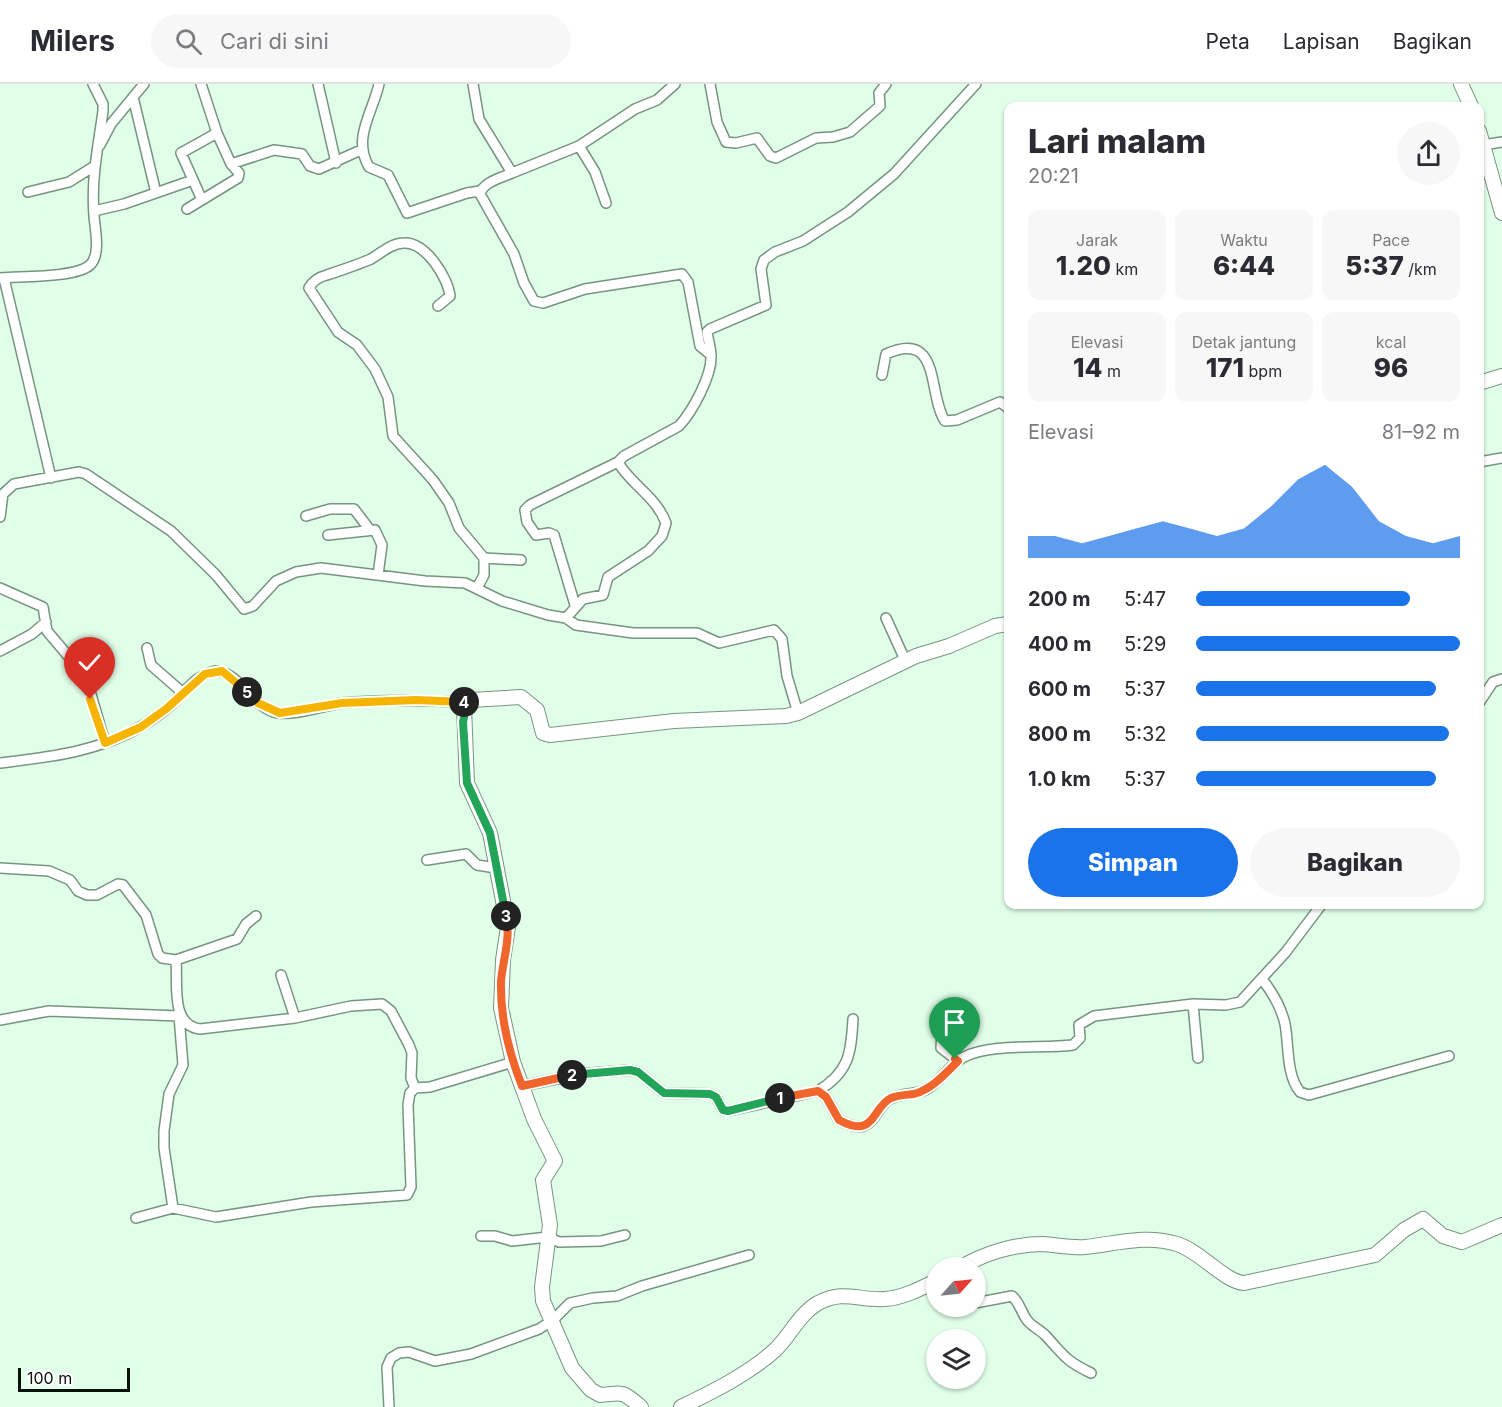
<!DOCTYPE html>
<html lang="id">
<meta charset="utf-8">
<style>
:root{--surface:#fff;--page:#f7f7f7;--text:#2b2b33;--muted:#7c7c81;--line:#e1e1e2;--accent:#1a73e8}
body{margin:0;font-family:Inter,sans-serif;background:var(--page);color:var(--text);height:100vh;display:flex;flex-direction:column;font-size:22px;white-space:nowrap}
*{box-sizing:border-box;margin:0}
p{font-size:20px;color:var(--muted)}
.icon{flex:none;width:33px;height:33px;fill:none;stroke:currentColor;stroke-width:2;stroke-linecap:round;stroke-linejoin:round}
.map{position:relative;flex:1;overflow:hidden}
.sheet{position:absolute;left:1004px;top:18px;width:480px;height:807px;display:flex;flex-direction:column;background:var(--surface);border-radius:12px;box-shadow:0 2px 4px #0004}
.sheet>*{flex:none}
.needle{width:39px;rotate:63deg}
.controls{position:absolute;left:926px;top:1173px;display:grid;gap:12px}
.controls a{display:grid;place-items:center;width:60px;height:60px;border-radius:50%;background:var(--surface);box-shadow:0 2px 4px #0004;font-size:30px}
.scale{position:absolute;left:18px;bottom:15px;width:112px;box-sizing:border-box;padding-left:6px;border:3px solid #08120b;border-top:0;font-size:16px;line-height:21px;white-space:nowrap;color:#08120b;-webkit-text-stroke:4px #fff;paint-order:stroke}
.pin{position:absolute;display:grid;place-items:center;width:51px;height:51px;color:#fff;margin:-62px -26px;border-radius:50% 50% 50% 0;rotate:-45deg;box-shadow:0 0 6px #0007}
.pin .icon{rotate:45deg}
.km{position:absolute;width:30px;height:30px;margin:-15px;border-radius:50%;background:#222;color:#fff;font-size:16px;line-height:30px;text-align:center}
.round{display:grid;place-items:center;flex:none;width:63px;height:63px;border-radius:32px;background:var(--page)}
.head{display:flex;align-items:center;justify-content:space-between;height:102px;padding:0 24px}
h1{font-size:33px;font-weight:800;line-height:45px}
.figures{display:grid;grid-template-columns:repeat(3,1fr);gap:9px;height:102px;padding:6px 24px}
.figures div{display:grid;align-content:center;border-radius:12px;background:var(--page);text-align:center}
.figures b{font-size:26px;font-weight:800}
.figures small{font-size:16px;font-weight:400}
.figures p{font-size:16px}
.chart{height:168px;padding:12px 24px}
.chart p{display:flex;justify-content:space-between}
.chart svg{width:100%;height:108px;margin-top:6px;fill:var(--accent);opacity:.7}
.primary-button{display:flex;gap:12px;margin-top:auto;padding:12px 24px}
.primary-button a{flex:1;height:69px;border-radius:36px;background:var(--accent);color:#fff;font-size:24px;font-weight:800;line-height:69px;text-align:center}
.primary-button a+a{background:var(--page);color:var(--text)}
ul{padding:0 24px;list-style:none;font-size:20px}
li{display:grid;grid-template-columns:96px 72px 1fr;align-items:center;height:45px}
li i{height:15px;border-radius:8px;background:var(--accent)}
header{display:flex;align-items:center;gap:36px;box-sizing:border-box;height:84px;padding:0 30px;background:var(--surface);border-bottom:2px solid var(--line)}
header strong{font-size:28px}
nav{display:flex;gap:33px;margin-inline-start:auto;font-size:21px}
.search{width:420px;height:54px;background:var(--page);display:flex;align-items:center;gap:15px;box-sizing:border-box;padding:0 21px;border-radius:33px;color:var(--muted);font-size:22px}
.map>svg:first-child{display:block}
</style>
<header>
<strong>Milers</strong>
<div class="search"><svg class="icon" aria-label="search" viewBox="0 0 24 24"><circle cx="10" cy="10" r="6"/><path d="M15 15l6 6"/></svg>Cari di sini</div>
<nav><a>Peta</a><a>Lapisan</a><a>Bagikan</a></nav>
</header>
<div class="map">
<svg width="1502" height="1323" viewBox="0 0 1502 1323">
<rect width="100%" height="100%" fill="#e0fee8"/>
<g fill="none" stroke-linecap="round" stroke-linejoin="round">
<defs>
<path id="street" d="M201 0 217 49 231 80 274 66 302 70 310 82 319 85 363 65
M318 0 336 79
M379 0C373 28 352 54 369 83L388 91 407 129 467 109 480 107
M473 0 479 35 512 89 579 62 635 25 657 16 675 0
M710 0 717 38 726 58 736 59 757 54 770 72 776 74 816 54 833 53 850 48 880 22 879 9 886 0
M133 13 156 109
M100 61 111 40 144 0
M1483 61 1502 58
M579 62 595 88 606 119
M512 89C501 94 483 98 480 110L514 170 524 199 534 217 543 219 585 205 682 190 688 198 700 262 711 271
M28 108 69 98 93 83
M202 116 181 69 217 49
M187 125 238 94 239 89 231 80
M94 127 124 120 193 96
M0 194C20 192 76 194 90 181 101 171 95 145 94 132 91 94 98 64 103 27V20L93 0
M4 194 51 394
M438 222 450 212C448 194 426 158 404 159 392 159 381 169 371 175 357 181 342 186 327 191 319 193 313 196 309 204L338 248 357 261 375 285 388 313 393 352 433 396 449 419 459 444 484 474V491L477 504
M882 291 886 270C942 245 927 310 945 337L957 336 1000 318 1008 324
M1479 378 1502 374
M306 432 330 425H354L370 446
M0 433 3 410 14 400 79 388 86 390 171 447 216 491 244 525 253 522 276 497 296 488 321 484 425 497 465 499 502 517 548 531 566 534 576 541 633 549H697L719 559 774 546 782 555 787 592 798 629
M328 451 375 446 382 461 378 491
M484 474 521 476
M0 504 43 523 47 547 86 593 105 659
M575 521 554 451 549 449 536 451 527 438 525 426 530 421 618 378
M566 534 583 515 603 511 608 493 648 467 662 452 666 439C656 412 629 399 618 378L624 372 679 342C692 328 712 292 711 272 711 264 708 256 707 248L710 245 766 221 761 185 764 176 775 168 803 157 848 128 894 90 976 0
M886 534 906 578
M147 564 151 581 183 609
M0 567 32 550 46 538
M1479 619 1493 598 1502 595
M0 679C49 673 98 668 142 642 153 635 166 627 175 617 188 605 196 591 215 587 240 587 252 625 278 629 299 631 321 622 342 619 383 615 425 616 467 618
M427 776 466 770 477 781 496 784
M0 784 49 787 70 796 78 807 87 811H97L118 800 123 801 146 831 158 870 162 874 176 876
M256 832 246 840 237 855 176 876C178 900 170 941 200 945L295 934 351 922 382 920 391 927 409 961 412 969 411 994 415 1004 430 1003 513 978
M281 891 295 934
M1262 895C1273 909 1281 922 1285 940 1289 961 1286 991 1300 1008L1309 1011 1449 972
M1193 920 1198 974
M943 929 941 964 958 977
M0 936 49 927 179 932 183 981 169 1010 164 1047V1064L173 1124
M522 1002 580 990 630 986 638 988 664 1009 710 1010 716 1013 723 1026 728 1027 818 1007 826 1013 839 1036C875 1056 873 1024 890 1015 900 1009 914 1011 925 1006 940 999 949 981 964 973 992 959 1041 965 1073 961L1080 954 1079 941 1094 932 1193 920 1226 921 1240 918 1285 869 1322 820
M818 1007C849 988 851 970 853 935
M136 1134 173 1124 216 1133 311 1118 407 1111 411 1103 408 1021 410 1009 415 1004
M481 1152H495L512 1157 548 1153 559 1158 601 1157 625 1151
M975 1219 1012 1212C1020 1219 1021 1228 1027 1236 1031 1242 1039 1245 1045 1251 1064 1271 1064 1276 1091 1289
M389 1323 387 1283 391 1274 399 1269 409 1268 435 1277 471 1270 539 1245 553 1236 570 1219 593 1214 617 1212 642 1202 749 1171"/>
<path id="secondary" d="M1461 0 1471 22
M1479 47 1502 129
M1479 299 1502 292
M960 1184C984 1169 1015 1160 1043 1160 1057 1161 1071 1164 1085 1163 1115 1160 1146 1150 1177 1160 1200 1167 1225 1198 1244 1199L1375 1171 1404 1146 1423 1135 1443 1152 1462 1158 1502 1141
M641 1323C621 1306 624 1309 600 1311L591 1306 572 1284 543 1217 542 1203 550 1141 543 1096 555 1077 534 1035 513 978 501 924 503 876 508 843 490 749 467 699 464 623 471 616 521 613 537 626 543 649 550 651 674 637 786 632 798 629 916 572 949 562 995 542 1008 540
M681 1323C712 1308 749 1290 775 1266 790 1252 799 1230 818 1219 845 1205 858 1217 885 1215 902 1214 920 1205 936 1197"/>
</defs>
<use href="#street" stroke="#77947f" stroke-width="12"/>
<use href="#secondary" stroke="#77947f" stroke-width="16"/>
<use href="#street" stroke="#fff" stroke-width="9"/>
<use href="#secondary" stroke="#fff" stroke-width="14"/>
</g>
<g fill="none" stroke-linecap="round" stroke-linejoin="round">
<defs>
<path id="split-1" d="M780 1014 818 1007 826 1013 839 1036C875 1056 872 1023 891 1014 898 1011 906 1011 914 1010 932 1005 945 990 958 977L955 975"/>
<path id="split-2" d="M572 991 630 986 638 988 664 1009 710 1010 716 1013 723 1026 728 1027 780 1014"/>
<path id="split-3" d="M506 832C511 855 503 875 501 897 500 932 509 969 522 1002L572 991"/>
<path id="split-4" d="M464 618H467L463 638 467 699 490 749 506 832"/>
<path id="split-5" d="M247 608 258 619 280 629 342 619 416 616 464 618"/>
<path id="split-6" d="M90 615 105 659 141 643 166 625 205 590 222 587 247 608"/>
</defs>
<use href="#split-1" stroke="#fff" stroke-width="12"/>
<use href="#split-2" stroke="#fff" stroke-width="12"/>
<use href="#split-3" stroke="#fff" stroke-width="12"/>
<use href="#split-4" stroke="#fff" stroke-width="12"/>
<use href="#split-5" stroke="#fff" stroke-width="12"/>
<use href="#split-6" stroke="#fff" stroke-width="12"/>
<use href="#split-1" stroke="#f0652b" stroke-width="8"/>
<use href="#split-2" stroke="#22a559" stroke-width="8"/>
<use href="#split-3" stroke="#f0652b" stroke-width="8"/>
<use href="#split-4" stroke="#22a559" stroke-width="8"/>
<use href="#split-5" stroke="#f5b400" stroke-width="8"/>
<use href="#split-6" stroke="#f5b400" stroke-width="8"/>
</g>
</svg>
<div class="controls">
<a><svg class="needle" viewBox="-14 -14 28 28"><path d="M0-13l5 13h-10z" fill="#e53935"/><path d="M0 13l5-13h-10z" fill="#7c7c81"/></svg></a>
<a><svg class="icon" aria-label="layers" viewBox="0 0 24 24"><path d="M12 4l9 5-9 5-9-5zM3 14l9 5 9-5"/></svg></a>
</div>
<div class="scale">100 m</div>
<div class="pin" style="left:955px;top:975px;background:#1e9e55"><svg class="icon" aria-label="arrive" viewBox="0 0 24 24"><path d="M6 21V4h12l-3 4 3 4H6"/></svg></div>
<div class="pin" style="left:90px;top:615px;background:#d93025"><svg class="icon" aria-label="check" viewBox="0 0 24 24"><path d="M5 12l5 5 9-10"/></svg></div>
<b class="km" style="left:780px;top:1014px">1</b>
<b class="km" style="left:572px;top:991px">2</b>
<b class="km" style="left:506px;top:832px">3</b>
<b class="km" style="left:464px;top:618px">4</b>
<b class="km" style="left:247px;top:608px">5</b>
<section class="sheet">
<div class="head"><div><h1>Lari malam</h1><p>20:21</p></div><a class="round"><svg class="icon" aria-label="share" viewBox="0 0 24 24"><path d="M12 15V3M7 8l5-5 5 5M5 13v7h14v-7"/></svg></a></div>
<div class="figures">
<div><p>Jarak</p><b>1.20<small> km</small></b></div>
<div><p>Waktu</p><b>6:44</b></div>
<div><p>Pace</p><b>5:37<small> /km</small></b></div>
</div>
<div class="figures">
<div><p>Elevasi</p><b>14<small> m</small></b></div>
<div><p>Detak jantung</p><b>171<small> bpm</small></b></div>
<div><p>kcal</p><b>96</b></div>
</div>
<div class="chart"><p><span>Elevasi</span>81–92 m</p>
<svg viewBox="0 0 160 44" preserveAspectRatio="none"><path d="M0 44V35L10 35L20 38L30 35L40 32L50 29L60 32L70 35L80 32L90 23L100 12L110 6L120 15L130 29L140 35L150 38L160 35V44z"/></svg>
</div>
<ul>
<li><b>200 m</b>5:47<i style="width:81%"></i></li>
<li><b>400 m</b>5:29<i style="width:100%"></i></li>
<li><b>600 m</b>5:37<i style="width:91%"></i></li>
<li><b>800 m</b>5:32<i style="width:96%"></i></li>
<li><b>1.0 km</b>5:37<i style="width:91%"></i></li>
</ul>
<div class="primary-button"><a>Simpan</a><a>Bagikan</a></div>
</section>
</div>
